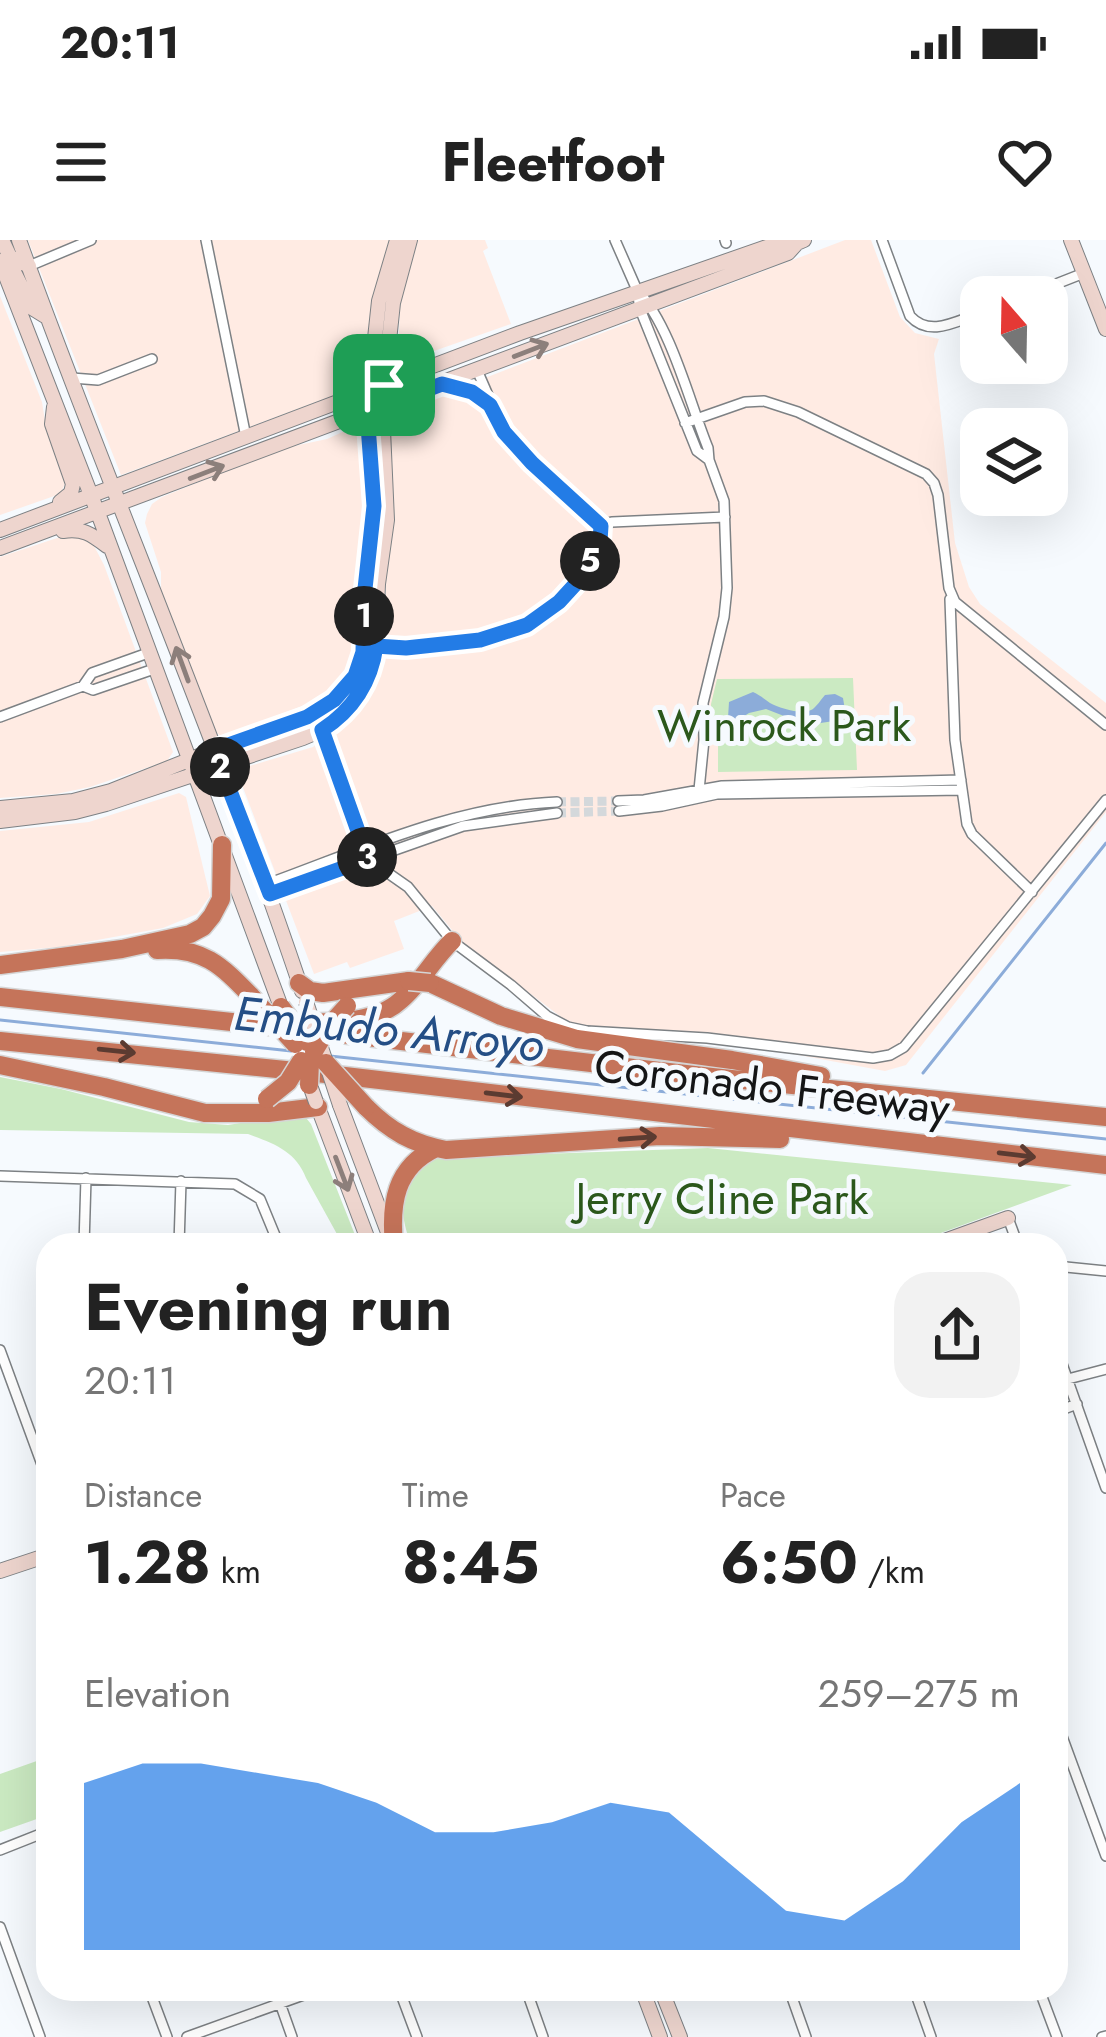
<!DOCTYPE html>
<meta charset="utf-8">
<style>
:root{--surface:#fff;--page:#f2f2f2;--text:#222;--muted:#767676;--accent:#237ce6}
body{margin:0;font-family:Jost,sans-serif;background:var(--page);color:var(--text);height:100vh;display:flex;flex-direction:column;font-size:45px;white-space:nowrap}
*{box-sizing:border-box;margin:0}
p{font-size:39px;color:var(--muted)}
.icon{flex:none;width:66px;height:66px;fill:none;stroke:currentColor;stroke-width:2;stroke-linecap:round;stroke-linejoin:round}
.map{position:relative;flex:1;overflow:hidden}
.panel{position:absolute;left:36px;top:993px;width:1032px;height:768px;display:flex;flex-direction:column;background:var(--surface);border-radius:36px;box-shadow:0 12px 48px #0002}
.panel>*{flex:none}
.needle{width:78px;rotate:340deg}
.fabs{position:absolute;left:960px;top:36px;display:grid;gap:24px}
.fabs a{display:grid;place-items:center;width:108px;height:108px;border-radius:24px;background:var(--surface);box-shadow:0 12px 48px #0002;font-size:60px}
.pin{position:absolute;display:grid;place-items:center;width:102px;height:102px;color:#fff;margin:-51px;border-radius:24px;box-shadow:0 6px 18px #0006}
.km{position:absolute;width:60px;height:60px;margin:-30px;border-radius:50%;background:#222;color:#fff;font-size:33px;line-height:60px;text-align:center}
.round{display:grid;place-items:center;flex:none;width:126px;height:126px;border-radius:36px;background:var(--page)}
.summary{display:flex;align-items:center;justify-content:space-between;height:204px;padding:0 48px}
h1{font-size:66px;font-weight:700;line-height:90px}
.stats{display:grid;grid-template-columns:repeat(3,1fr);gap:18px;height:204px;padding:12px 48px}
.stats div{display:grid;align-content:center}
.stats b{font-size:60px;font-weight:700}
.stats small{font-size:33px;font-weight:400}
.stats p{font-size:33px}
.chart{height:336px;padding:24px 48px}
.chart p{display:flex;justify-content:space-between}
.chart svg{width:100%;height:216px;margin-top:12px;fill:var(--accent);opacity:.7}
.status{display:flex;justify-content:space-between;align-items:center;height:84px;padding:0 60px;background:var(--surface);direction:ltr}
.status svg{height:33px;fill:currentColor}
header{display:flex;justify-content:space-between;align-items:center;height:156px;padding:0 48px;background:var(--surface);font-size:54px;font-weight:700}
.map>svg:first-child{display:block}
</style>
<div class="status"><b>20:11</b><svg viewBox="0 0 49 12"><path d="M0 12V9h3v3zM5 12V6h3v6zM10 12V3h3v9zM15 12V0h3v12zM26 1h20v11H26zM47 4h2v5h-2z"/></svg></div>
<header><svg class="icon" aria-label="menu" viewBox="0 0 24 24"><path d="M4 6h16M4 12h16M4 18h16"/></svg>Fleetfoot<svg class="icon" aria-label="heart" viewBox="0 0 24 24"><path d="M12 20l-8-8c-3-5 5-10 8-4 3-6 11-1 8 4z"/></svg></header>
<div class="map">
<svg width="1106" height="1797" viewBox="0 0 1106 1797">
<rect width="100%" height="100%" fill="#f6fafe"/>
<path fill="#ffebe3" d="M28 0H390L374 54 359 146 121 235Z
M418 0H485L488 8 483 11 511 84 400 123 398 120 400 64Z
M845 0H871L900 77 915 93 939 99 934 114 955 303 969 347 980 364 1106 463V572L906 825 885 831 707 798 577 785 561 777 462 702 432 666 394 681 404 709 350 728 347 722 314 734 239 537 243 528 313 507 334 487 367 449 384 388 386 348 382 347 388 188H392L393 179 404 170 405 166 490 136Z
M0 56 42 162 45 181 67 240 60 254 0 275Z
M347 190 357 193 365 239 354 409 349 429 328 456 222 497 213 490 161 352V332L145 283 147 274 152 264 162 257 280 209 327 199Z
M63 296H81L93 304 104 325 173 512 167 521 90 547 56 554 0 558V317Z
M179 553 186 557 210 656 197 674 163 688 59 707 0 712V591L89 582Z"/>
<path fill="#cbeac2" d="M853 438 857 530 718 532V485L711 484V464L717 439Z
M0 837 61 849 189 882 228 885 302 873 311 884 359 1005H343L306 938C296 911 273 903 248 894L0 890Z
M708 908 1072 945 908 1005H411C403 983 397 957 411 936 416 929 428 923 435 918Z
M48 1517V1575L0 1592V1534Z"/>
<path fill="#8cacd9" d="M753 452C760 455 764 459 770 463 779 468 802 475 811 470 815 469 823 457 825 455L835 454 843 458 845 470 834 481 807 485 766 469 749 473 738 480 728 478 729 462Z"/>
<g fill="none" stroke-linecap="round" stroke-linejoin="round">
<path stroke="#8cacd9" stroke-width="3" d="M0 780 291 811
M330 816 1106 899
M923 833 1106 603"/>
<path stroke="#d4d8db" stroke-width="9" stroke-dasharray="9 4.5" stroke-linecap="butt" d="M557 562 618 561
M557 573 619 571"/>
<defs>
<path id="street" d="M206 0 246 197
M615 0 637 50 640 69 697 211 709 220
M725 0 726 3
M882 0 910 76C930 98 956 81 981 73
M29 26 91 0
M637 50C671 86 689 161 708 208L709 220 724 261 727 348 724 377 703 463 704 500 699 550
M1023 57 1084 33
M477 130 504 192 532 223 601 286
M72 138 98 140 152 119
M442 144 472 152 486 162
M685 183 745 162 764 161 798 172 926 234 934 243 938 255 949 348 955 362 1106 485
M601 286 612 282 725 277
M950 359 955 500 967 584 972 594 1032 652
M376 406C388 407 402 409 414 407 423 406 432 403 442 402 494 398 540 388 575 345 589 328 600 308 601 286
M83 446 92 433 148 413
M0 477 83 446 93 450 154 429
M322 490 344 557 368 619 408 647 452 701 511 745 547 776 568 787 587 791 707 798 873 818 890 815 904 807 1106 560
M618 561 644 560 722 546 961 540
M619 571 662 566 717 554 962 550
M267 644C361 610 455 566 557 562
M270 654 463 586 557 573
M0 936 235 944 260 959 279 1005
M1008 978 1018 1005
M84 1005 86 938
M179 1005 181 941
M1056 1026 1106 1031
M1056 1107 1106 1248
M0 1110 48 1241
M1068 1139 1106 1129
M1056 1172 1077 1164
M1056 1480 1106 1616
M0 1610 48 1591
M0 1687 40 1797
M149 1749 167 1797
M275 1749 292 1797
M399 1749 417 1797
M526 1749 543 1797
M789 1749 806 1797
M914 1749 931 1797
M1039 1749 1057 1797
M187 1797 320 1749
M1102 1797 1106 1796"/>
<path id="secondary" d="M2 0 10 17 29 26
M19 0C110 252 217 497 302 751
M1071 0 1106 89
M0 21 101 281 281 767
M3 30 14 32 32 68 45 76
M54 167 52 184 73 244 71 253 60 262
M0 290 520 93 784 1 797 3 804 0
M63 291C83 288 91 294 107 306
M0 308 788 13 797 3
M0 568 73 561 111 551 214 510 307 477 334 460 349 444 363 412 364 358 374 266 367 173 379 61 397 0
M0 581 75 572 106 564 303 498 322 490 347 471 365 446 375 416 378 344 387 280 382 167 393 63 410 0
M316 862 370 1005
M340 865 389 995
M933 1005 1008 978
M0 1331 48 1315
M642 1749 660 1797
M661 1749 680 1797"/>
<path id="highway" d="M157 710C203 707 221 725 251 756
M0 725 122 709 190 694 203 687 212 676 221 659 222 605
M299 743 310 751 323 753 409 741
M430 743 501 776 577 799 732 820 821 836
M0 757 287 788
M279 783C317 781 371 788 401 760 421 743 433 719 452 701
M315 791 712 837 1106 877
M0 801 345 836 1106 925
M0 825 104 847 205 873H268L318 867
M366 867C390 891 413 904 446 910L660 896 780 899
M394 1005C390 964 395 927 436 908"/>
</defs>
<use href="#street" stroke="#7d8184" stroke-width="12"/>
<use href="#secondary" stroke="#7d8184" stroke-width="16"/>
<use href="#highway" stroke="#d5d5d5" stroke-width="21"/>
<use href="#street" stroke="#fff" stroke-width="9"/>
<use href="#secondary" stroke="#eed5ce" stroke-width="14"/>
<use href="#highway" stroke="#c5745a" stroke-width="18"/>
<defs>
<path id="secondary-bridge" d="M306 762 340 865
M307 837 316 862"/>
<path id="highway-bridge" d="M409 741 430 743
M251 756 295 804
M281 767 307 802
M314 811 329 786 347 766
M326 823 366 867
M309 845 310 822
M267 859 288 842 301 821"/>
</defs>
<use href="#secondary-bridge" stroke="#7d8184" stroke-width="16" stroke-linecap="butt"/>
<use href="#highway-bridge" stroke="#d5d5d5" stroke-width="21" stroke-linecap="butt"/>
<use href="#secondary-bridge" stroke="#eed5ce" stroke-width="14"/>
<use href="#highway-bridge" stroke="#c5745a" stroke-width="18"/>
</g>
<defs><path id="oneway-shaft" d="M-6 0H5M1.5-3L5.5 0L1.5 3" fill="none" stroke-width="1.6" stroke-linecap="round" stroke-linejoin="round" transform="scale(3)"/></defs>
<g stroke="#8c7f7b">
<use href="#oneway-shaft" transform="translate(531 110) rotate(-21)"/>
<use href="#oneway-shaft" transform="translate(207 232) rotate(-21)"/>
<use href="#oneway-shaft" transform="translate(182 424) rotate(-110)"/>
<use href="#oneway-shaft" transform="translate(342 934) rotate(69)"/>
</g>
<g stroke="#5b3b31">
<use href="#oneway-shaft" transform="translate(117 811) rotate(6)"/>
<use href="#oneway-shaft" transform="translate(504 855) rotate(7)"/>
<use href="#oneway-shaft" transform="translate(638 898) rotate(-4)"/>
<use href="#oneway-shaft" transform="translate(1017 915) rotate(7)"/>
</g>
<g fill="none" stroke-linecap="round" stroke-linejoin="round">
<defs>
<path id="route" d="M442 144 472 152 490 165 504 192 532 223 601 286 600 301 581 338 559 362 527 385 480 400 406 408 376 406C371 442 353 470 322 490L368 619 270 654 214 510 307 477 334 460 355 436 363 412 364 358 374 266 367 172 370 151 384 145 382 167Z"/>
</defs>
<use href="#route" stroke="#fff" stroke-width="24"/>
<use href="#route" stroke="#237ce6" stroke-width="15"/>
</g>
<g text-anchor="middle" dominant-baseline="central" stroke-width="10" stroke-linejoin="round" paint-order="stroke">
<g font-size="45" fill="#2b581b" stroke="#f6fafe">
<text x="784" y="485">Winrock Park</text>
<text x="722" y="958">Jerry Cline Park</text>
</g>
<g font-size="45" fill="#141516" stroke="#f6fafe">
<text transform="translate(772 847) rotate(7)">Coronado Freeway</text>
</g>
<g font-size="48" font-style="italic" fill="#244e85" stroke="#f6fafe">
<text transform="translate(389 789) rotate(6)">Embudo Arroyo</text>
</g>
</g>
</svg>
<div class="fabs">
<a><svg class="needle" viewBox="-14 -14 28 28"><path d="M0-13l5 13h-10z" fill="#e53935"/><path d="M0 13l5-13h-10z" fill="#767676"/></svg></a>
<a><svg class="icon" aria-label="layers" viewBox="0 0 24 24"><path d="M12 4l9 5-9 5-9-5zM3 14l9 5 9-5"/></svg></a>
</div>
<div class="pin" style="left:384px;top:145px;background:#1e9e55"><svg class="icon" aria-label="arrive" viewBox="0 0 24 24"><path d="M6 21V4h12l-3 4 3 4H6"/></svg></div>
<b class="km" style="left:364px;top:376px">1</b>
<b class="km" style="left:220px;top:527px">2</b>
<b class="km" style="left:367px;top:617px">3</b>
<b class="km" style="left:590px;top:321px">5</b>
<section class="panel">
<div class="summary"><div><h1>Evening run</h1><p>20:11</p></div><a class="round"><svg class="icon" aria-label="share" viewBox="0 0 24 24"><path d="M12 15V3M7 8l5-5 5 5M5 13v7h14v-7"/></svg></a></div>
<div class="stats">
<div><p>Distance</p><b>1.28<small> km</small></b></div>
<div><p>Time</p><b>8:45</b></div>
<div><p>Pace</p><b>6:50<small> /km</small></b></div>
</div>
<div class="chart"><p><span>Elevation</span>259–275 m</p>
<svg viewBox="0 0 160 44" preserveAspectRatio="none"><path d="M0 44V10L10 6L20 6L30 8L40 10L50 14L60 20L70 20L80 18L90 14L100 16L110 26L120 36L130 38L140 30L150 18L160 10V44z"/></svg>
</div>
</section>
</div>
